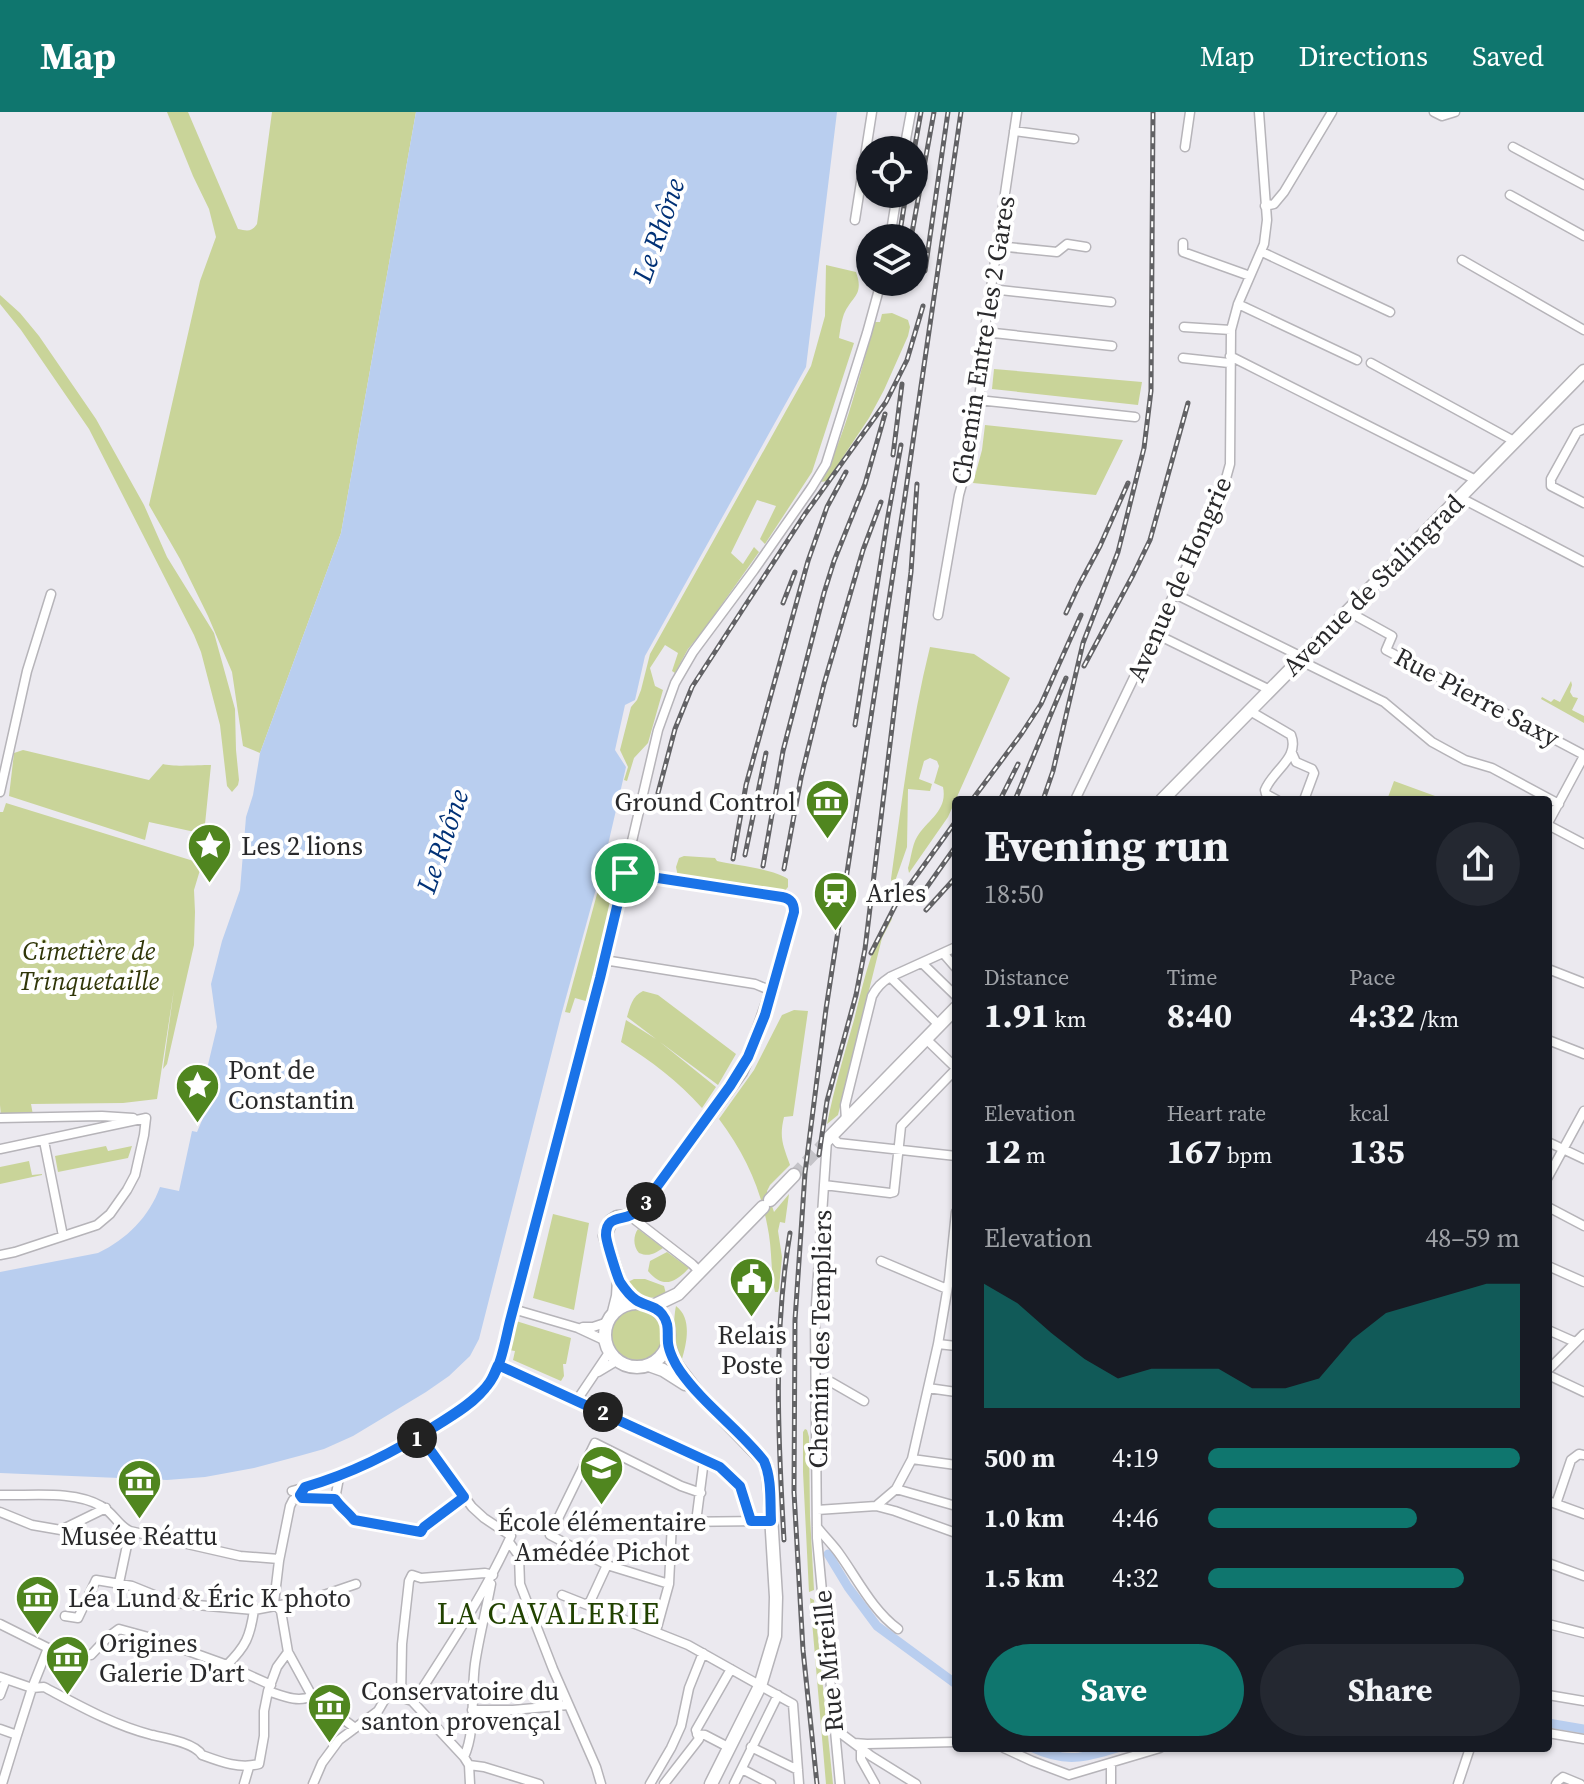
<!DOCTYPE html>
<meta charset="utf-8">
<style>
:root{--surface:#171b24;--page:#242831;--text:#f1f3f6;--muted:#9ea1a6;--accent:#0f766e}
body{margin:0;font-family:"Source Serif 4",serif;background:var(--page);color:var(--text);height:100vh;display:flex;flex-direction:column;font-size:30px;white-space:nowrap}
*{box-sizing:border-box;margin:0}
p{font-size:26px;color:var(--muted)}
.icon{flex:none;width:44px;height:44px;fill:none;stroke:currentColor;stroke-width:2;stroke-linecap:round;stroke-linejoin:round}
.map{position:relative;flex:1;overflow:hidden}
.side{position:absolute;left:952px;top:684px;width:600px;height:956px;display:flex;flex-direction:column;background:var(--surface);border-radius:8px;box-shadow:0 2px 6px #0004}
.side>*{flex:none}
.fabs{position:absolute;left:856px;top:24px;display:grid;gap:16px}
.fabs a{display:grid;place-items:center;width:72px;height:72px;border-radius:50%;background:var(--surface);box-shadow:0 2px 6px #0004;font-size:40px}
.pin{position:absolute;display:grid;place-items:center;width:68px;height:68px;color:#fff;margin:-34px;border:4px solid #fff;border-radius:50%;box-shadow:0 2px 8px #0007}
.km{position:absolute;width:40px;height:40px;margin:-20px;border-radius:50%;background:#222;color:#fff;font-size:22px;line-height:40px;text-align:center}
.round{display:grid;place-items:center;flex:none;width:84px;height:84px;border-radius:42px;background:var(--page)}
.head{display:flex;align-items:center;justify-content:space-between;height:136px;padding:0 32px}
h1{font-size:44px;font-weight:700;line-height:60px}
.figures{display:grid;grid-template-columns:repeat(3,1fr);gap:12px;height:136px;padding:8px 32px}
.figures div{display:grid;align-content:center}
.figures b{font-size:34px;font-weight:700}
.figures small{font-size:22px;font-weight:400}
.figures p{font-size:22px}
.chart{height:224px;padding:16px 32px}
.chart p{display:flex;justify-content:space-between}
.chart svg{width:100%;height:144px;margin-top:8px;fill:var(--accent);opacity:.7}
.button{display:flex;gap:16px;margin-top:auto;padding:16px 32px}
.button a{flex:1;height:92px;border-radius:48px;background:var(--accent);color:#fff;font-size:32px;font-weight:700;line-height:92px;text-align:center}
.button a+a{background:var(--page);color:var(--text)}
ul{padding:0 32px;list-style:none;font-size:26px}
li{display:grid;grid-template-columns:128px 96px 1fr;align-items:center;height:60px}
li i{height:20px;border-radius:10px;background:var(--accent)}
header{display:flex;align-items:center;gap:48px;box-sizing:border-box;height:112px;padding:0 40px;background:var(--accent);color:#fff}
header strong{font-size:38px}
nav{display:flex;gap:44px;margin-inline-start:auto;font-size:28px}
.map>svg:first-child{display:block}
</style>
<header>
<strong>Map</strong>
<nav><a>Map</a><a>Directions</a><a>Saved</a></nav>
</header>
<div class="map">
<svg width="1584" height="1672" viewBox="0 0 1584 1672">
<rect width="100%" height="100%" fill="#ebe9ef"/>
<path fill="#c9d499" d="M167 0H188L238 117C247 119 252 120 257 112L272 0H416L341 421 260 641 243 634 232 560 208 504 180 447 149 393 200 169 216 125 209 97 193 64Z
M826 153 856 160C865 185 850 184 843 205 841 211 840 219 839 226L854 231 812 360 765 432 760 427 776 394 757 388 731 441 743 452 754 435 759 440 703 519 688 537 675 561 672 559 678 541 665 533 650 556 655 574 663 578 648 631 634 646 627 669 624 668 628 655 620 638 631 595 637 588 641 578 650 542 811 254 825 204Z
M0 183 20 201 39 224 96 307 144 393 167 445 214 521 235 597 236 638 239 668 238 673 232 680 227 674 220 613 201 540 194 523 89 317 21 218 0 192Z
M892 201 908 208 910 215 908 224 884 278 869 306 827 369 821 370C847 321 859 263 875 210H880L882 202Z
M994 257 1142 270 1138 293 992 277Z
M985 313 1123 328 1096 383 973 371 982 338Z
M930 535 974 542 1010 566 948 705 909 761 908 756C911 747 912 733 917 725 927 708 948 699 943 675L934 671 939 654 937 649 930 646 924 649 919 667 932 672 930 679 908 677 907 735 893 775 891 767C902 689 911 611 930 535Z
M1571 569 1572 573 1570 580 1573 585 1578 586 1572 598 1584 604V611L1541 587 1542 585 1551 590 1554 587 1560 590Z
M23 638 149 668 163 652C173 655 198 653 211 653L204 722 149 710 145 728 9 684 14 641Z
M1394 669 1446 688H1387Z
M6 691 200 751V758L194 778 195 800 194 833 167 952 163 957 174 877 157 987 123 991 31 992 33 1003 1 1004 0 993V700H3Z
M614 732 621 735 617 739 615 746 620 748 589 890 575 886 570 901 565 900 610 734Z
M684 744 715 746 717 749C735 753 774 757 788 767V775L783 781 678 765 676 755 679 746Z
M892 802V807L882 826 838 1003 827 1012C834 977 844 943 854 908 863 873 871 832 892 802Z
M643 879 658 883 736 942 718 973 660 930 716 975 702 996C678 969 651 949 621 930L626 908 656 927 627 905C630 895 632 884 643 879Z
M794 898 808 899 793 1004 784 1005C779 1026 783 1033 790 1053L770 1073 767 1079 774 1100 789 1082 785 1111 780 1110 778 1119 782 1145 779 1176 778 1180H775C771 1162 772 1142 769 1123 762 1079 746 1043 719 1007L754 958 782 903Z
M106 1034 108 1039 132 1034 128 1046 58 1060 55 1044Z
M29 1049 32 1063 42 1062V1063L0 1072V1055Z
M553 1102 589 1111 574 1198 533 1186Z
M638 1117 663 1136C654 1142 649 1145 639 1141 633 1134 633 1124 638 1117Z
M667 1140 689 1156C675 1171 663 1177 648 1159L650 1149Z
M634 1167H645L664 1174 666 1182C649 1189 637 1187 626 1171Z
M676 1194C692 1206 687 1230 682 1247L685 1252C682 1250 677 1247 675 1243 672 1237 674 1202 676 1194Z
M637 1196C656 1199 672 1216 661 1236 636 1282 576 1209 637 1196Z
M516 1209 571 1226 566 1252H563L564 1264 561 1269 513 1248 515 1239 509 1238Z
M805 1317 807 1318 809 1325 810 1404 814 1478 809 1480 803 1360V1320Z
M810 1486 814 1488 833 1672H826Z"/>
<path fill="#b9ceef" d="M416 0H837L806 255 645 544 635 588 625 593 615 638 626 655 607 737 562 900 479 1227 470 1244 449 1264 426 1280 353 1324 324 1337 299 1344 254 1356 205 1365 167 1368 0 1361V1160L98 1141C127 1127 149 1105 160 1075L179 1079 192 1019 197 1020 203 1006 196 1003 217 915 211 872 222 829 240 778 246 705 253 683 260 641 341 421Z"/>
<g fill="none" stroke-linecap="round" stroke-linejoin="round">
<path stroke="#b9ceef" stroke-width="9" d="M828 1442 848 1475 877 1514 956 1572
M1548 1611 1584 1617
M1033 1636C1065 1651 1085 1646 1117 1636"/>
<path stroke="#c4c3c8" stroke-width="12" stroke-dasharray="12 6" stroke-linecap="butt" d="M794 1063 827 1028"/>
<defs>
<path id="street" d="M1434 0 1442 4 1455 0
M1014 19 1074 27
M1185 35 1190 0
M1513 35 1584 73
M904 38 911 0
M1510 83 1584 124
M1265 94 1274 92 1284 80 1332 0
M855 108 872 0
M890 126 897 82
M1183 131V140L1250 164
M997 134 1057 140 1067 132 1086 135
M1262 140 1390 200
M1462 148 1584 218
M991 177 1111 190
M1238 192 1357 248
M1184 215 1231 218
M985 220 1112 234
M1230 244 1476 368
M1183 246 1229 251
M1371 251 1514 329
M978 288 1135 305
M1584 317 1577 320 1551 367V374L1584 391
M1459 385 1584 450
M1175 482 1302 545
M1347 499 1392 524 1386 538 1584 643
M938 503 959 383 971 340 983 258 985 217 1017 0
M1156 522 1270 578
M1299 548 1384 590 1432 630 1465 648 1492 656 1559 692
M1250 599 1291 623C1300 646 1273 658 1265 678L1266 682 1277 688
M1292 641 1296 650 1312 657 1314 661 1304 688
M0 680 27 559 51 482
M1075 688 1177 476 1225 370 1230 352 1231 218 1238 192 1264 132 1267 108 1259 0
M1548 711 1584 644
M1548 713 1584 732
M943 841 956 856
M604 848 755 872 772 879 794 800C794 791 791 787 782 785L625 761
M922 851 956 884
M1548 857 1584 871
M890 865 939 913
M926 927 956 956
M1548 928 1584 942
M0 1006 102 1004 133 1006
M846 1008 845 993 872 884C877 875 881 871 890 865L956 835
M831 1023 838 1031 956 1044
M827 1028 815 1208 817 1426 840 1672
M44 1029 63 1124
M1548 1030 1584 1047
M0 1037 146 1006
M1548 1065 1584 999
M824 1073 890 1081 894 1080 901 1014 956 957
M1548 1095 1584 1114
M630 1104 692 1152 700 1160
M0 1143 15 1140 97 1113 110 1102 127 1078 135 1063 144 1023 146 1006
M881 1149 947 1177
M1548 1154 1584 1170
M513 1197 578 1216 606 1229
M583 1215H593L608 1210
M1548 1218 1575 1230
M938 1232 956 1234
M498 1253 720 1355 740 1374 751 1409
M1548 1258 1584 1222
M598 1260 618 1248
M1548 1263 1584 1280
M816 1269 831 1270 864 1289
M928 1276 956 1280
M577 1288 610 1239
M912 1347 956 1353
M339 1366 373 1351 420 1324 467 1293 488 1273 498 1253 600 866 658 618 675 571 693 540 754 458 812 375 826 352 867 221 881 170
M896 1377 956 1394
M292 1379 339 1366 335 1387 302 1386 300 1383 305 1375
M0 1383C31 1384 74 1378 101 1394 113 1400 118 1414 130 1419L240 1444 279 1447
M302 1386 293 1388 290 1394 279 1449 274 1491 281 1499 288 1540 312 1584 355 1616
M335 1387C340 1395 348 1400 354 1408L421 1420 424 1415 464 1385
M1548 1389 1584 1402
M1556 1392 1571 1348 1579 1342 1584 1343
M876 1394 895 1399 956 1421
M817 1398 876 1394 896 1377 912 1347 938 1232 949 1168 956 1100
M0 1400 32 1413 61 1418 106 1396
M696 1410 704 1348
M817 1415C824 1424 832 1432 838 1440 857 1466 872 1498 898 1517
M509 1430 519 1444 520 1472 553 1557 596 1655 601 1672
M1548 1451 1584 1464
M119 1471 130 1419
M669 1472 607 1453 550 1423 595 1331 681 1374 701 1381
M562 1483 688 1533 793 1592 799 1672
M589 1492 607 1453
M65 1504 78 1506 96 1468 132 1474 174 1491 254 1498 312 1487 356 1472
M0 1512 48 1536 91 1543 108 1525 119 1517 152 1526 227 1553 271 1573
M1548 1512 1584 1521
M656 1519 669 1472 672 1410 771 1409
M48 1536 32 1576 44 1575C78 1593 113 1613 152 1623 166 1626 195 1631 202 1643 221 1650 239 1657 259 1652L264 1624V1599L268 1579 277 1555 288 1540
M227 1553C246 1534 250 1525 254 1498
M0 1565 32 1576 17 1623 0 1617
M268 1579C283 1584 298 1591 312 1584
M0 1583 6 1567
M1548 1583 1584 1589
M401 1585 402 1532 409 1469 412 1463 421 1466 485 1461 493 1463
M412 1589 420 1580C453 1529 486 1479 511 1424L484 1406 472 1395 420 1324
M472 1598H513L568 1593
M835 1617 871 1644 916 1672
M1548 1621 1584 1627
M697 1622 705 1623 730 1636
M854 1631 867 1632 956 1630
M751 1635 798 1658
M861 1636V1647L875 1672
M1004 1636 1032 1649 1069 1663 1160 1636
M464 1645C476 1619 471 1581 475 1552 479 1525 486 1499 491 1472
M1111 1652V1672
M469 1653 484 1655 539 1672
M742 1657 771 1672
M2 1672 17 1623
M244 1672 249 1655
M313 1672 322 1651 339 1628 378 1599 385 1587 390 1584 401 1585 412 1589 464 1645 469 1653 470 1672
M650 1672 671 1636 681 1614 689 1576 703 1541
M664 1672 699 1627 696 1618 731 1557
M734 1672 778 1583
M1458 1672 1470 1636
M1556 1672 1558 1669 1563 1665 1580 1672"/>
<path id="secondary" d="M1162 688 1584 259
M827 1028 956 896
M770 1088 794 1063
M605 1223a32 32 0 1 1 64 0a32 32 0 1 1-64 0Z
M653 1194 678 1182 763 1095
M614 1200 618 1184 619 1168 605 1124 611 1109 617 1105 630 1104 645 1091 741 960 754 931 772 879
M668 1231 675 1251 698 1281 764 1349 767 1357 769 1371 776 1485 775 1524 760 1574 711 1672
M649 1253 663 1258 685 1272"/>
</defs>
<use href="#street" stroke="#b6b4b9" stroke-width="11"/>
<use href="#secondary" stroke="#b6b4b9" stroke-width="15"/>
<use href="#street" stroke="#fff" stroke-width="8"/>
<use href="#secondary" stroke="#fff" stroke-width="12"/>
<defs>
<path id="rail" d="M914 39 921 0
M899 126 906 82
M911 126 934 0
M925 159 948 0
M893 343 902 272
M783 491 795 460
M1066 501 1079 473 1100 434 1128 371
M1084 554 1133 463 1150 428 1188 291
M855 613 888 404 901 333
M658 681 675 617 692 575 805 402 886 290 907 248 923 194
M972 688 1022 621 1041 592 1081 503
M1000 688 1018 652
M1015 688 1066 566
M1043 688 1053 659 1083 531 1118 440 1144 336 1151 279 1153 0
M745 743 766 641
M733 747 746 673 808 449 827 395 846 360
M763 754 783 639 824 481 834 449 865 372 885 302
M784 757 801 666 824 572 863 438 881 390
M917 789 956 734
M926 798 956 765
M871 841 896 792 956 709
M819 1043 827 989 856 883 865 837 911 460 917 372
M784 1428C778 1326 773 1222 790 1121
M817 1672 803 1538 794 1380 795 1208 805 1061 826 897 905 384 961 0"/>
</defs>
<use href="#rail" stroke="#626265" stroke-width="5"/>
<use href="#rail" stroke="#fff" stroke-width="2" stroke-dasharray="6" stroke-linecap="butt"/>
</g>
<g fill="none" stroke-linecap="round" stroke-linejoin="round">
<defs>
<path id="route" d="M625 761 600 866 511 1205C505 1227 502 1256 487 1274 473 1290 455 1301 438 1312 395 1340 354 1361 305 1375L300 1383 302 1386 335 1387C340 1395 348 1400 354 1408L421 1420 424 1415 464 1385 420 1324C443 1309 474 1294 489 1271 493 1266 495 1259 498 1253L720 1355 740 1374 751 1409H771C770 1390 772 1367 764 1349 739 1317 704 1293 680 1259 675 1252 669 1240 668 1231 667 1220 670 1212 662 1202 655 1193 645 1194 636 1188 630 1184 624 1176 620 1170 617 1164 606 1129 606 1123 606 1104 621 1108 631 1103 637 1101 641 1095 645 1091L730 974 748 945 765 903 794 800C794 791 791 787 782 785L625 761"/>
</defs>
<use href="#route" stroke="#fff" stroke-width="16"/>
<use href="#route" stroke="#1a73e8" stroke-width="10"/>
</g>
<defs>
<symbol id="museum-pin" viewBox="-11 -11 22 30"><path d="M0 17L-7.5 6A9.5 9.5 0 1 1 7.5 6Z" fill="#50861f" stroke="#fff"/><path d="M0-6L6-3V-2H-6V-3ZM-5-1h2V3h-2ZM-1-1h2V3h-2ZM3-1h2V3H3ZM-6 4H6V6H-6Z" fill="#fff"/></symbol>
<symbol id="sight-pin" viewBox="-11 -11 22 30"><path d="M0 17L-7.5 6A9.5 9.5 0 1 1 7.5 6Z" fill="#50861f" stroke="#fff"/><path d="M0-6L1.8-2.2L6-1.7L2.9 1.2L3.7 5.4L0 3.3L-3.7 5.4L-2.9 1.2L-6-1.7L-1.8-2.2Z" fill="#fff"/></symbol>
<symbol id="station-pin" viewBox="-11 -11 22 30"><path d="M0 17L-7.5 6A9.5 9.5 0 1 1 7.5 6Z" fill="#50861f" stroke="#fff"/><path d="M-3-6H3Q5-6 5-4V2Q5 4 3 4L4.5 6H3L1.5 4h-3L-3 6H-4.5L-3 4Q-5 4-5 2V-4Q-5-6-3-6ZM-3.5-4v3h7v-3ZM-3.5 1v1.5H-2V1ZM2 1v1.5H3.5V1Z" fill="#fff"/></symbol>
<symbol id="civic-pin" viewBox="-11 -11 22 30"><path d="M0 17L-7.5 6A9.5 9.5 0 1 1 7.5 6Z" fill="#50861f" stroke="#fff"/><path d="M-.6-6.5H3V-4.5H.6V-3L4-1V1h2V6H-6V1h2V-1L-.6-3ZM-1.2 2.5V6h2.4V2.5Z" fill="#fff"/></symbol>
<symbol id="school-pin" viewBox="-11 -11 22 30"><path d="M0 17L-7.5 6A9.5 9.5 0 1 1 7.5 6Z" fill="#50861f" stroke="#fff"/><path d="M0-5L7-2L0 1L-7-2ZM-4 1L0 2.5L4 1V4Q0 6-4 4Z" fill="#fff"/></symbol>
</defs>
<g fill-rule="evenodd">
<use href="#museum-pin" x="802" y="664" width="51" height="69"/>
<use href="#sight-pin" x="184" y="708" width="51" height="69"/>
<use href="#station-pin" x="810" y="756" width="51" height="69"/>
<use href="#sight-pin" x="172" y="948" width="51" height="69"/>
<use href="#civic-pin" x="726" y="1142" width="51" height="69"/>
<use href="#school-pin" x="576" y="1330" width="51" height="69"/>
<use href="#museum-pin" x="114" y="1344" width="51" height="69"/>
<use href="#museum-pin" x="12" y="1460" width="51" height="69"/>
<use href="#museum-pin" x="42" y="1520" width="51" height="69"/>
<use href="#museum-pin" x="304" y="1568" width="51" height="69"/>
</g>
<g text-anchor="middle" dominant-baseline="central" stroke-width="8" stroke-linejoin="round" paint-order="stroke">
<g font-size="26" fill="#29292b" stroke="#fff">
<text transform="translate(983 228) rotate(-81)">Chemin Entre les 2 Gares</text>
<text transform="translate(1179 467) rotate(-66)">Avenue de Hongrie</text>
<text transform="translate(1373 473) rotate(-45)">Avenue de Stalingrad</text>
<text transform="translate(1477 585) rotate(28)">Rue Pierre Saxy</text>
<text transform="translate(820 1227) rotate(-89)">Chemin des Templiers</text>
<text transform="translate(828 1549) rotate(-95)">Rue Mireille</text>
</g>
<g font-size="26" fill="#29292b" stroke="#fff" text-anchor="start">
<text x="796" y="690" text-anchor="end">Ground Control</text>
<text x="241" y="734">Les 2 lions</text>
<text x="866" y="781">Arles</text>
<text x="228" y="958">Pont de<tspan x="228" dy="30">Constantin</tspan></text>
<text x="752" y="1223" text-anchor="middle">Relais<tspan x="752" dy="30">Poste</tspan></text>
<text x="602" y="1410" text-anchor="middle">École élémentaire<tspan x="602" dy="30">Amédée Pichot</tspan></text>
<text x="139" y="1424" text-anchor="middle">Musée Réattu</text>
<text x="68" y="1486">Léa Lund &amp; Éric K photo</text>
<text x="99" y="1531">Origines<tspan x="99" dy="30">Galerie D'art</tspan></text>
<text x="361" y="1579">Conservatoire du<tspan x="361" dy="30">santon provençal</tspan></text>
</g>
<g font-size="26" font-style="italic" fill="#303609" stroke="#fff">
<text x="89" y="839">Cimetière de<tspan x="89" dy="30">Trinquetaille</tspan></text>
</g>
<g font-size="28" font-style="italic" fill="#013176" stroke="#fff">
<text transform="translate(658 118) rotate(-71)">Le Rhône</text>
<text transform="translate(442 729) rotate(-71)">Le Rhône</text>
</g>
<g font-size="30" letter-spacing="2" fill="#214200" stroke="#fff">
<text x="549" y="1501">LA CAVALERIE</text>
</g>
</g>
</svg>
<div class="fabs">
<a><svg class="icon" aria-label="locate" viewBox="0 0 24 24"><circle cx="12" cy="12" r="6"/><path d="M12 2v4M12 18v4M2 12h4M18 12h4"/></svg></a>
<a><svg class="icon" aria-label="layers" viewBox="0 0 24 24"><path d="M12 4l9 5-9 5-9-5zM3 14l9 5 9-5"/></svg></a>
</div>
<div class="pin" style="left:625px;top:761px;background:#1e9e55"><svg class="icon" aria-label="arrive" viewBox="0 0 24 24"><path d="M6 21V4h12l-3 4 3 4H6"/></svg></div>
<b class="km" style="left:417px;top:1326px">1</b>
<b class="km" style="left:603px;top:1300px">2</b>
<b class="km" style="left:646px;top:1090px">3</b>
<section class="side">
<div class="head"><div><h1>Evening run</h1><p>18:50</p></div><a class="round"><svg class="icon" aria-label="share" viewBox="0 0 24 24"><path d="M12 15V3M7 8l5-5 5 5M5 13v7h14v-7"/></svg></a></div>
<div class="figures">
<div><p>Distance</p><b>1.91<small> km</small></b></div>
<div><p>Time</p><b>8:40</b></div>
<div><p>Pace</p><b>4:32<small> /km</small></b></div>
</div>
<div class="figures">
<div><p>Elevation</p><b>12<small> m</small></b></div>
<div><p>Heart rate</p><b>167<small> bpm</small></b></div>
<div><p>kcal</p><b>135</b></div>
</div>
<div class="chart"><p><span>Elevation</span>48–59 m</p>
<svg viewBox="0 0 160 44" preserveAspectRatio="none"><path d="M0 44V6L10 12L20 21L30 29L40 35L50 32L60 32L70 32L80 38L90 38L100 35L110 23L120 15L130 12L140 9L150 6L160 6V44z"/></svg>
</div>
<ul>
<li><b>500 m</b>4:19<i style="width:100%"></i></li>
<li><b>1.0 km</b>4:46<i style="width:67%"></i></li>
<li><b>1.5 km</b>4:32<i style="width:82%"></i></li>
</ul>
<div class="button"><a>Save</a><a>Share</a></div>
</section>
</div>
